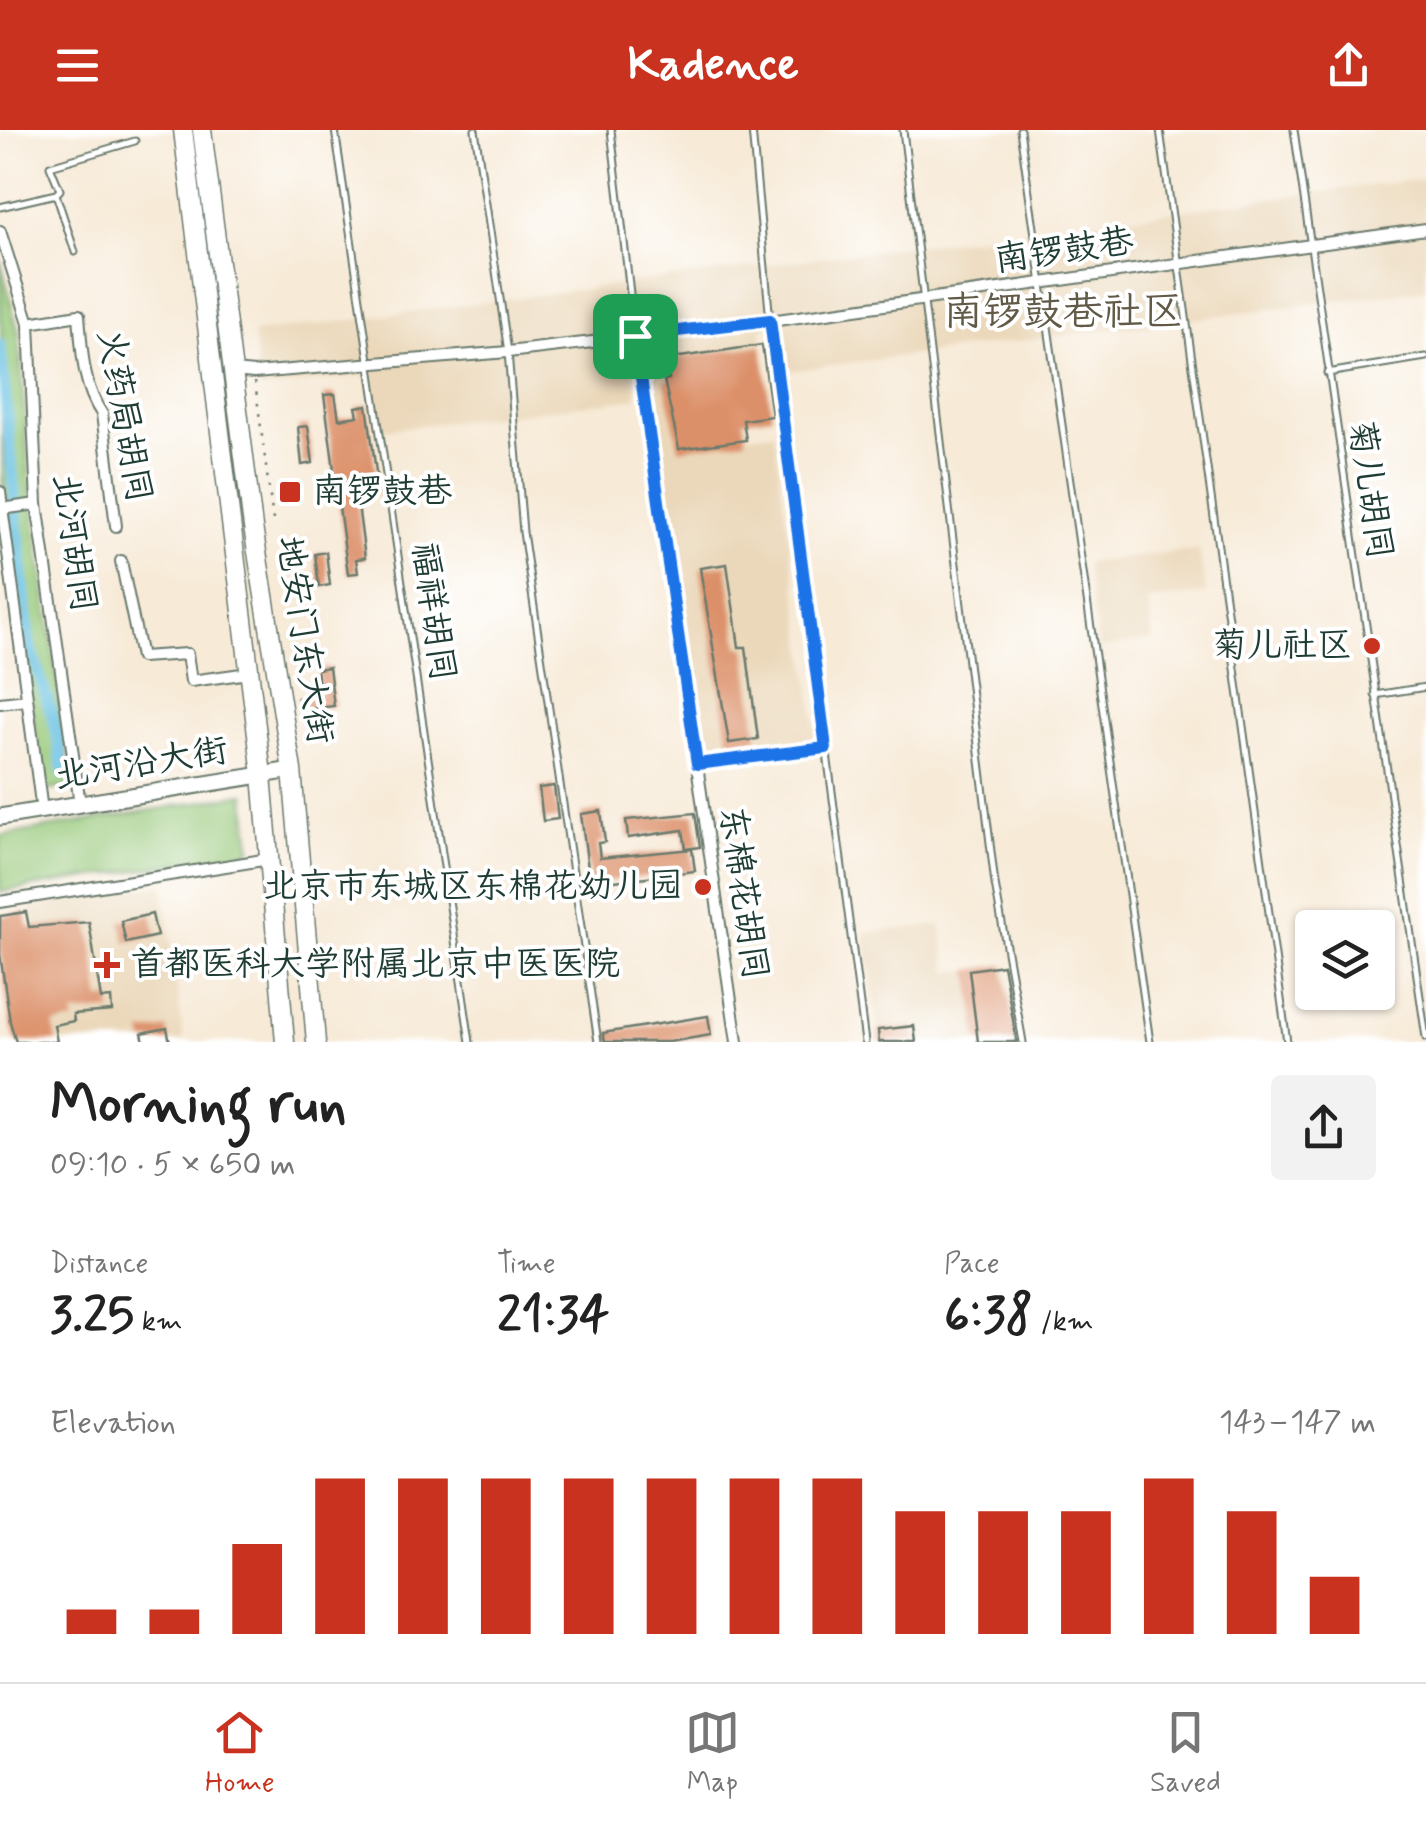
<!DOCTYPE html>
<meta charset="utf-8">
<style>
:root{--surface:#fff;--page:#f2f2f2;--text:#222;--muted:#767676;--line:#e0e0e0;--accent:#c8321e}
body{margin:0;font-family:Mynerve,"LXGW WenKai TC",sans-serif;background:var(--page);color:var(--text);height:100vh;display:flex;flex-direction:column;font-size:38px;white-space:nowrap}
*{box-sizing:border-box;margin:0}
p{font-size:32px;color:var(--muted)}
.icon{flex:none;width:55px;height:55px;fill:none;stroke:currentColor;stroke-width:2;stroke-linecap:round;stroke-linejoin:round}
.map{position:relative;height:912px;overflow:hidden}
.side{display:flex;flex-direction:column;background:var(--surface);flex:1}
.side>*{flex:none}
.fabs{position:absolute;left:1295px;top:780px;display:grid;gap:20px}
.fabs a{display:grid;place-items:center;width:100px;height:100px;border-radius:10px;background:var(--surface);box-shadow:0 2px 8px #0004;font-size:50px}
.pin{position:absolute;display:grid;place-items:center;width:85px;height:85px;color:#fff;margin:-42px;border-radius:20px;box-shadow:0 5px 15px #0006}
.round{display:grid;place-items:center;flex:none;width:105px;height:105px;border-radius:10px;background:var(--page)}
.overview{display:flex;align-items:center;justify-content:space-between;height:170px;padding:0 50px}
h1{font-size:55px;font-weight:700;line-height:75px}
.stats{display:grid;grid-template-columns:repeat(3,1fr);gap:15px;height:170px;padding:10px 50px}
.stats div{display:grid;align-content:center}
.stats b{font-size:50px;font-weight:700}
.stats small{font-size:28px;font-weight:400}
.stats p{font-size:28px}
.chart{height:280px;padding:20px 50px}
.chart p{display:flex;justify-content:space-between}
.chart svg{width:100%;height:180px;margin-top:10px;stroke:var(--accent);stroke-width:6}
header{display:flex;justify-content:space-between;align-items:center;height:130px;padding:0 50px;background:var(--accent);color:#fff;font-size:45px;font-weight:700}
.tab-bar{display:flex;justify-content:space-around;align-items:center;height:140px;border-top:2px solid var(--line);background:var(--surface);font-size:28px;color:var(--muted)}
.tab-bar a{display:grid;justify-items:center;gap:5px}
.tab-bar .on{color:var(--accent)}
.map>svg:first-child{display:block}
</style>
<header><svg class="icon" aria-label="menu" viewBox="0 0 24 24"><path d="M4 6h16M4 12h16M4 18h16"/></svg>Kadence<svg class="icon" aria-label="share" viewBox="0 0 24 24"><path d="M12 15V3M7 8l5-5 5 5M5 13v7h14v-7"/></svg></header>
<div class="map">
<svg width="1426" height="912" viewBox="0 0 1426 912">
<rect width="100%" height="100%" fill="#fff"/>
<filter id="ink" filterUnits="userSpaceOnUse"><feTurbulence type="fractalNoise" baseFrequency=".01" numOctaves="2"/><feDisplacementMap in="SourceGraphic" scale="20" xChannelSelector="R" yChannelSelector="G"/><feConvolveMatrix kernelMatrix="1 2 1 2 8 2 1 2 1" color-interpolation-filters="sRGB"/></filter>
<filter id="wash" filterUnits="userSpaceOnUse"><feTurbulence type="fractalNoise" baseFrequency=".0048" numOctaves="4" result="noise"/><feDisplacementMap in="SourceGraphic" scale="40" xChannelSelector="R" yChannelSelector="G"/><feGaussianBlur stdDeviation="2.25" result="paint"/><feColorMatrix in="noise" values="0 0 0 0 0 0 0 0 0 0 0 0 0 0 0 0 0 1.4 0 .05"/><feComposite in="paint" operator="in"/></filter>
<g filter="url(#wash)">
<rect width="100%" height="100%" fill="#f7ead7"/>
<path fill="#ebd8ba" d="M1426 48V159L782 242 776 197 761 199 772 286 746 290 748 305 774 302 818 611 704 627 648 216 630 218 637 268 376 301 369 244 260 260 253 203Z
M1199 419 1206 463 1148 471 1153 510 1099 518 1086 433Z
M163 754 184 912H58L55 897 49 898 30 774Z
M941 795 948 843 1007 834 1017 912H879L865 803Z"/>
<path fill="#95c777" stroke="#5a8256" stroke-width="2.5" d="M0 129 19 204 29 347 72 656 43 661 3 364Z
M245 664 251 720 244 723 0 762V706Z"/>
<g fill="none" stroke-linecap="round" stroke-linejoin="round">
<path stroke="#64bfe2" stroke-width="12" d="M0 215 29 512 56 598 64 643"/>
</g>
<g id="blocks">
<path fill="#dc9069" d="M762 215 772 286 743 290 746 310 679 319 664 250 669 249 666 229Z
M335 264 339 289 358 286 356 277 367 275 379 364 357 367 365 428 356 429 358 443 348 444 324 265Z
M308 296 313 333 302 335 298 297Z
M326 422 330 455 319 457 315 424Z
M727 434 739 517H746L758 609 729 613 700 438Z
M329 537 334 576 300 580 298 568 320 566 317 539Z
M554 656 558 689 543 691 539 658Z
M601 681 605 712 598 713 600 728 692 719 695 741 590 754 581 684Z
M695 683 700 717 686 719 683 700 628 708 626 690Z
M26 782 29 797 89 792 101 869 111 868 112 881 73 884 74 891 54 895 57 912H16L10 892 0 824V786Z
M152 784 157 806 126 813 121 791Z
M1003 835 1017 912H978L969 840Z
M708 886 711 905 669 912H605L603 903Z
M914 896 916 912H879L878 900Z
M167 898 170 912H144L142 903Z"/>
</g>
</g>
<g filter="url(#ink)">
<use href="#blocks" fill-opacity="0" stroke="#6b7a6d" stroke-width="2.5"/>
<g fill="none" stroke-linecap="round" stroke-linejoin="round">
<defs>
<path id="lane" d="M335 0 470 912
M475 0 508 222 523 402 598 912
M611 0 635 206
M752 0 770 191 865 912
M903 0 995 754 1023 912
M1020 0 1150 912
M1160 0 1287 912
M1294 0 1426 908
M56 64 60 60 50 36 135 11
M0 77 56 64 75 122
M1327 243 1426 227
M1375 565 1426 557"/>
<path id="street" d="M0 101 29 193 37 374 80 674
M29 193 79 185C82 219 82 255 102 284L116 396
M635 206 737 912
M233 241 254 243 508 222 770 191 1426 99
M0 362 42 681
M1 379 37 374
M121 431 141 527 187 524 191 551 249 543
M0 573 27 570
M0 772 269 729"/>
<path id="secondary" d="M0 687 292 640"/>
<path id="primary" d="M183 0 262 645 285 912
M202 0 253 397 292 640 316 912"/>
</defs>
<use href="#lane" stroke="#6b7a6d" stroke-width="9"/>
<use href="#street" stroke="#6b7a6d" stroke-width="14"/>
<use href="#secondary" stroke="#6b7a6d" stroke-width="19"/>
<use href="#primary" stroke="#6b7a6d" stroke-width="21"/>
<path stroke="#6b7a6d" stroke-width="2.5" stroke-dasharray="2.5 8" stroke-linecap="butt" d="M255 252 273 390
M708 633 819 619"/>
<use href="#lane" stroke="#fff" stroke-width="5"/>
<use href="#street" stroke="#fff" stroke-width="10"/>
<use href="#secondary" stroke="#fff" stroke-width="15"/>
<use href="#primary" stroke="#fff" stroke-width="18"/>
</g>
</g>
<g fill="none" stroke-linecap="round" stroke-linejoin="round" filter="url(#ink)">
<defs>
<path id="route" d="M770 190 826 618 697 634 635 206Z"/>
</defs>
<use href="#route" stroke="#fff" stroke-width="20"/>
<use href="#route" stroke="#1a73e8" stroke-width="12"/>
</g>
<g fill="#c8321e" stroke="#fff" stroke-width="4">
<rect x="278" y="350" width="24" height="24" rx="5"/>
<circle cx="1372" cy="516" r="10"/>
<circle cx="703" cy="757" r="10"/>
<path d="M102 820h10v10h10v10h-10v10h-10v-10h-10v-10h10z"/>
</g>
<g text-anchor="middle" dominant-baseline="central" stroke-width="8" stroke-linejoin="round" paint-order="stroke">
<g font-size="35" fill="#1f3d34" stroke="#fff">
<text transform="translate(1064 121) rotate(-8)">南锣鼓巷</text>
<text transform="translate(124 286) rotate(80)">火药局胡同</text>
<text transform="translate(1370 360) rotate(82)">菊儿胡同</text>
<text transform="translate(74 413) rotate(82)">北河胡同</text>
<text transform="translate(433 482) rotate(82)">福祥胡同</text>
<text transform="translate(304 510) rotate(81)">地安门东大街</text>
<text transform="translate(141 634) rotate(-9)">北河沿大街</text>
<text transform="translate(743 763) rotate(82)">东棉花胡同</text>
</g>
<g font-size="35" fill="#1f3d34" stroke="#fff" text-anchor="start">
<text x="312" y="362">南锣鼓巷</text>
<text x="1352" y="516" text-anchor="end">菊儿社区</text>
<text x="683" y="757" text-anchor="end">北京市东城区东棉花幼儿园</text>
<text x="130" y="835">首都医科大学附属北京中医医院</text>
</g>
<g font-size="40" fill="#615a47" stroke="#fff">
<text x="1063" y="183">南锣鼓巷社区</text>
</g>
</g>
</svg>
<div class="fabs">
<a><svg class="icon" aria-label="layers" viewBox="0 0 24 24"><path d="M12 4l9 5-9 5-9-5zM3 14l9 5 9-5"/></svg></a>
</div>
<div class="pin" style="left:635px;top:206px;background:#1e9e55"><svg class="icon" aria-label="arrive" viewBox="0 0 24 24"><path d="M6 21V4h12l-3 4 3 4H6"/></svg></div>
</div>
<section class="side">
<div class="overview"><div><h1>Morning run</h1><p>09:10 · 5 × 650 m</p></div><a class="round"><svg class="icon" aria-label="share" viewBox="0 0 24 24"><path d="M12 15V3M7 8l5-5 5 5M5 13v7h14v-7"/></svg></a></div>
<div class="stats">
<div><p>Distance</p><b>3.25<small> km</small></b></div>
<div><p>Time</p><b>21:34</b></div>
<div><p>Pace</p><b>6:38<small> /km</small></b></div>
</div>
<div class="chart"><p><span>Elevation</span>143–147 m</p>
<svg viewBox="0 0 160 44" preserveAspectRatio="none"><path d="M5 44V38M15 44V38M25 44V22M35 44V6M45 44V6M55 44V6M65 44V6M75 44V6M85 44V6M95 44V6M105 44V14M115 44V14M125 44V14M135 44V6M145 44V14M155 44V30"/></svg>
</div>
</section>
<nav class="tab-bar">
<a class="on"><svg class="icon" aria-label="home" viewBox="0 0 24 24"><path d="M3 11l9-7 9 7M6 9v11h12V9"/></svg>Home</a>
<a><svg class="icon" aria-label="map" viewBox="0 0 24 24"><path d="M3 6l6-2 6 2 6-2v14l-6 2-6-2-6 2zM9 4v14M15 6v14"/></svg>Map</a>
<a><svg class="icon" aria-label="saved" viewBox="0 0 24 24"><path d="M7 4h10v16l-5-4-5 4z"/></svg>Saved</a>
</nav>
